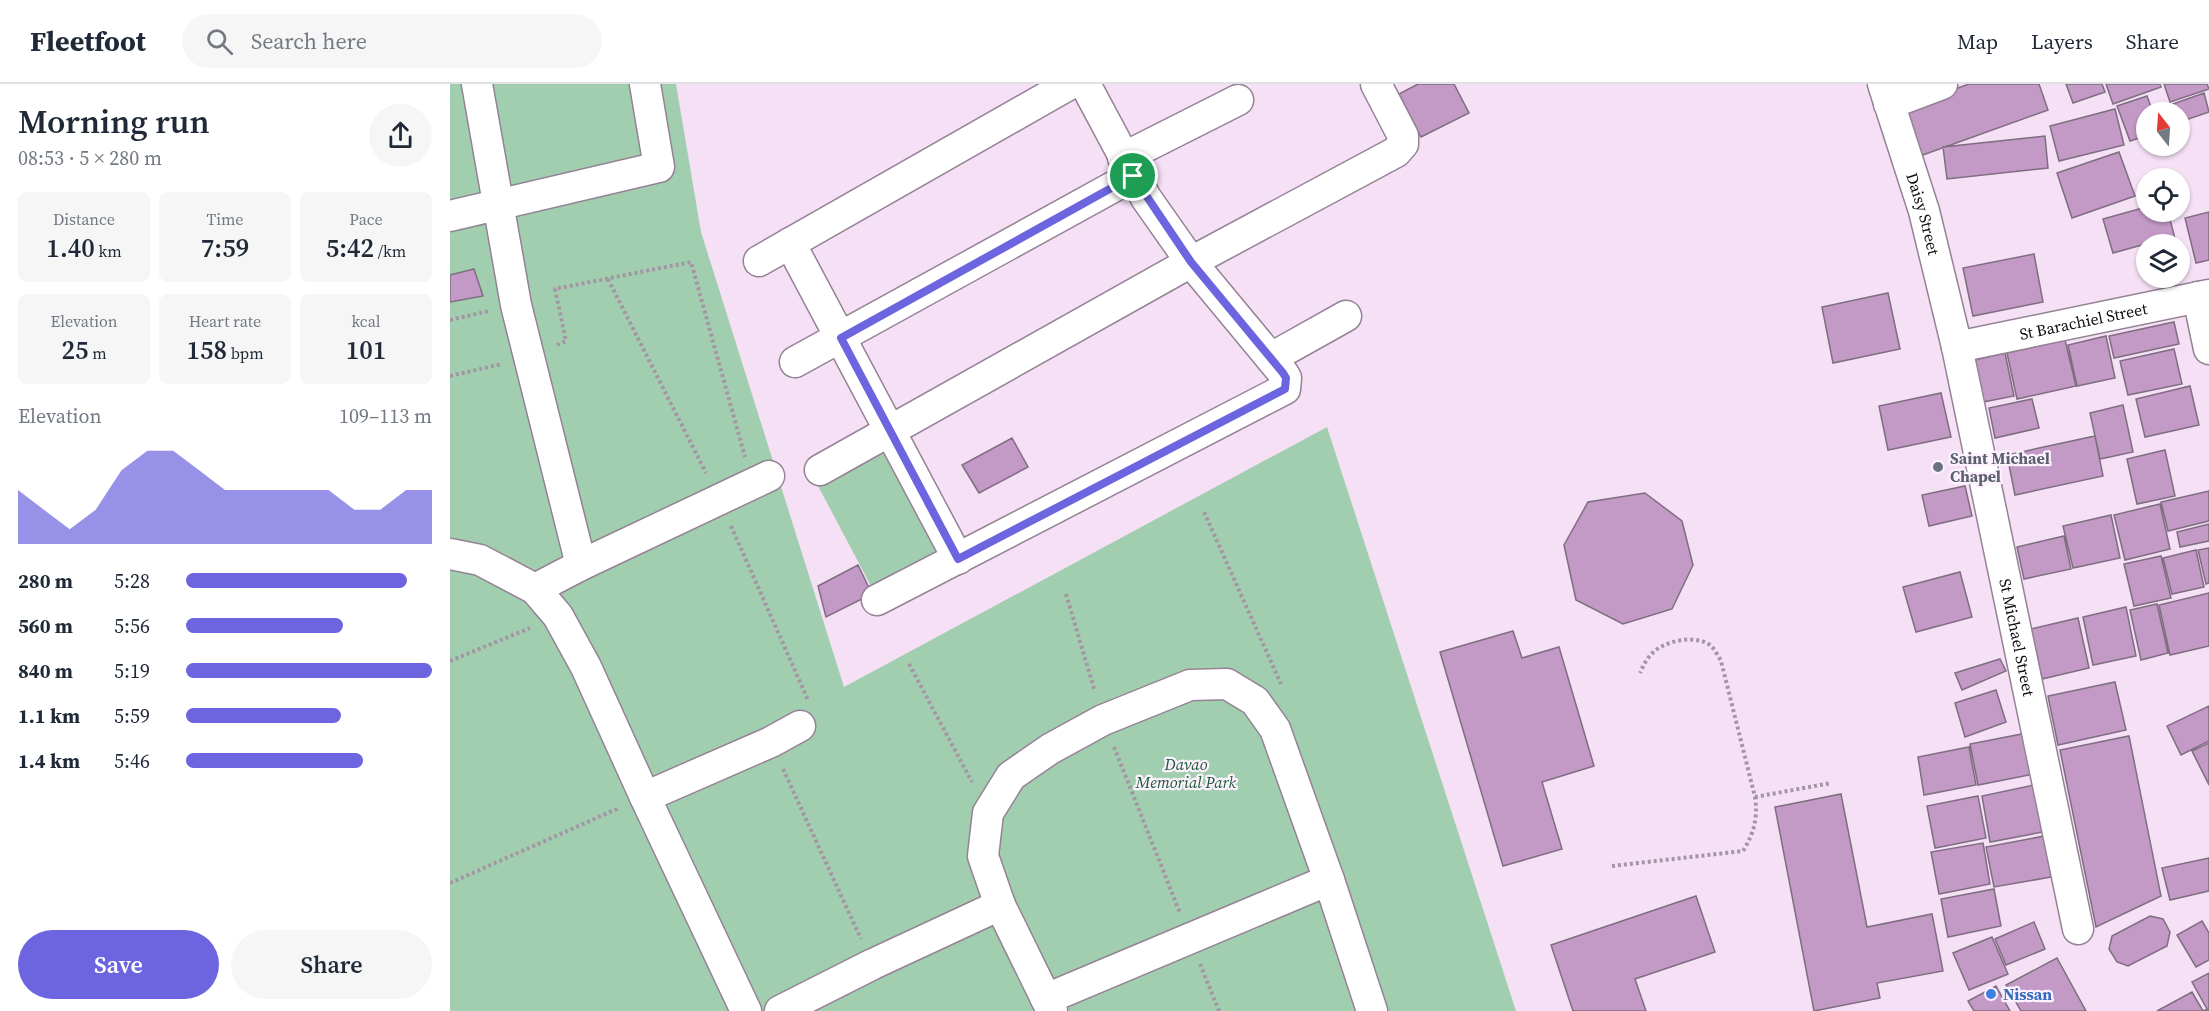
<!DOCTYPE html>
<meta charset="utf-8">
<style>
:root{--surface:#fff;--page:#f6f6f7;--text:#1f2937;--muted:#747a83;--line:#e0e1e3;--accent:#6c65df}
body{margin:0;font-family:"Source Serif 4",serif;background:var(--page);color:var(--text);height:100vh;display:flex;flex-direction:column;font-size:22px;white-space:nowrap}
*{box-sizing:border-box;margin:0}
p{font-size:20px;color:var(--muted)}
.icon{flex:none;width:33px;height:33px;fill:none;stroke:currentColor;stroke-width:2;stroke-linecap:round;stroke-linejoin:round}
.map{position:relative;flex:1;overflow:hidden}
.side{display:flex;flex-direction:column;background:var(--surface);width:450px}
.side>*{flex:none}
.needle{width:39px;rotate:343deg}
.buttons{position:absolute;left:1686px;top:18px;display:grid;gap:12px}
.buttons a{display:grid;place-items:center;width:54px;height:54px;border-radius:50%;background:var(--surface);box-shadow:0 2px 4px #0004;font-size:30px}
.pin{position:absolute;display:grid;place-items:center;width:51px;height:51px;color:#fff;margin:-26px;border:3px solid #fff;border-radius:50%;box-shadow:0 2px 6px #0007}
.round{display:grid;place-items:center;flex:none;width:63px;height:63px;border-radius:32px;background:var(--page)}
.overview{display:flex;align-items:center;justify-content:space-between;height:102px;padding:0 18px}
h1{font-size:33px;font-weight:600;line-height:45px}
.stats{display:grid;grid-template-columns:repeat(3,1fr);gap:9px;height:102px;padding:6px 18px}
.stats div{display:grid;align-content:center;border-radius:9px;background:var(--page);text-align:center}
.stats b{font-size:26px;font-weight:600}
.stats small{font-size:16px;font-weight:400}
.stats p{font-size:16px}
.chart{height:168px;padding:12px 18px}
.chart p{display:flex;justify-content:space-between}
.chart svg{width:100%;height:108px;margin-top:6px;fill:var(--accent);opacity:.7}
.cta{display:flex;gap:12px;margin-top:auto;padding:12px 18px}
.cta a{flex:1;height:69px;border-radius:36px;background:var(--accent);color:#fff;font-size:24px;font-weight:600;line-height:69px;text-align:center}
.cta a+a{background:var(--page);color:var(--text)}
ul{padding:0 18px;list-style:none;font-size:20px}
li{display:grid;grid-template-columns:96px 72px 1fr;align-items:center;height:45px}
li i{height:15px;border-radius:8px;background:var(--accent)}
header{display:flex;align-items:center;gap:36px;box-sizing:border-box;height:84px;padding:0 30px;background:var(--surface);border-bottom:2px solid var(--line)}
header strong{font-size:28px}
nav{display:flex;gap:33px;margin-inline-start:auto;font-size:21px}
.search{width:420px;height:54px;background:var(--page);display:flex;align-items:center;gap:15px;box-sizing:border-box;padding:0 21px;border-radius:33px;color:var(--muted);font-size:22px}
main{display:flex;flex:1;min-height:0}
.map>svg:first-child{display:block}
</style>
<header>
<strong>Fleetfoot</strong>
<div class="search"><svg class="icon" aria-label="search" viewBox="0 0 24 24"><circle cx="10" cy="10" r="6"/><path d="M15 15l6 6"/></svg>Search here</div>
<nav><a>Map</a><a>Layers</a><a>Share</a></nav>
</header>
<main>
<section class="side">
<div class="overview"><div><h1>Morning run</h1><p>08:53 · 5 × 280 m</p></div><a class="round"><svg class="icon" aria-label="share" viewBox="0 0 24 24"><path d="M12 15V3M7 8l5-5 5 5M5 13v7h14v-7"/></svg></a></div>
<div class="stats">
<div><p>Distance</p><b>1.40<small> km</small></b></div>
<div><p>Time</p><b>7:59</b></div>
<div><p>Pace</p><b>5:42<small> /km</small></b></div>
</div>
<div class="stats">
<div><p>Elevation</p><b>25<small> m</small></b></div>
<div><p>Heart rate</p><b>158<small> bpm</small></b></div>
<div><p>kcal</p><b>101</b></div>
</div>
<div class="chart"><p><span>Elevation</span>109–113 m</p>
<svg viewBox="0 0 160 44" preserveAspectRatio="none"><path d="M0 44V22L10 30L20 38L30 30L40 14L50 6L60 6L70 14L80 22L90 22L100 22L110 22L120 22L130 30L140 30L150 22L160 22V44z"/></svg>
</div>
<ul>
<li><b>280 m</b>5:28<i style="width:90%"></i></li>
<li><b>560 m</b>5:56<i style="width:64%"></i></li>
<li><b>840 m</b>5:19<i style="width:100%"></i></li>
<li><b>1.1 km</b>5:59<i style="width:63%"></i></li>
<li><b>1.4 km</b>5:46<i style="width:72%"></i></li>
</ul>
<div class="cta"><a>Save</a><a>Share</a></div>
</section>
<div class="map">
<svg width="1759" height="927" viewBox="0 0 1759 927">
<rect width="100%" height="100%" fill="#f5e0f6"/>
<path fill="#a2ceb0" d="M0 0H226L251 148 394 603 877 343 1066 927H0Z
M439 362 492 465 421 502 367 400Z"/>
<path fill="#c399c6" stroke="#7f6d80" stroke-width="1.5" d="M968 0H1004L1019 29 971 53 949 10Z
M1519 0H1589L1598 26 1470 72 1452 24Z
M1616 0H1652L1655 8 1623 19Z
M1656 0H1710L1711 3 1663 20Z
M1714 0H1757L1759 5 1720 18Z
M1754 9 1759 28 1730 38V28H1726L1723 20Z
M1697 12 1703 28H1696V52L1680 57 1667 22Z
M1665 25 1674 61 1609 77 1600 42Z
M1595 52 1598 84 1497 95 1493 63Z
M1669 68 1685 112 1622 134 1607 89Z
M1696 123V128H1718L1726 158 1711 160 1710 156 1663 169 1653 135Z
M1759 128V176L1746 179 1735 134Z
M1584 170 1593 218 1523 232 1513 184Z
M24 185 33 212 0 218V191Z
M1438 209 1450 265 1383 279 1372 223Z
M1724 238 1729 260 1664 274 1659 252Z
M1656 252 1665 294 1627 302 1618 261Z
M1615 256 1626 302 1567 315 1557 269Z
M1724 265 1732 300 1678 311 1670 277Z
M1555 269 1564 312 1533 318 1525 276Z
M1740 302 1749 341 1695 353 1686 315Z
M1491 309 1501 353 1438 366 1429 322Z
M1582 315 1589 344 1545 354 1539 324Z
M1673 321 1683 368 1650 375 1640 329Z
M1645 352 1653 392 1565 411 1557 371Z
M562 354 578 383 529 409 512 381Z
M1715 366 1725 412 1687 420 1677 375Z
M1515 402 1522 432 1479 442 1472 411Z
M1759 407V437L1718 447 1711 418Z
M1195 409 1232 437 1243 481 1222 525 1173 540 1126 516 1114 461 1138 418Z
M1710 420 1720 465 1675 476 1664 431Z
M1661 431 1670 474 1623 484 1613 442Z
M1759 440V457L1730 463 1727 448Z
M1614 452 1621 485 1574 495 1567 463Z
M1759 464V499L1756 500 1748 466Z
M1746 466 1754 503 1722 510 1713 474Z
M1711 472 1721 514 1684 522 1674 480Z
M408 481 422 510 376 533 368 502Z
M1510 488 1522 533 1466 548 1453 503Z
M1759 509V562L1720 571 1709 521Z
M1707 520 1718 569 1691 576 1680 526Z
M1676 523 1686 572 1643 581 1633 533Z
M1628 534 1639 584 1592 595 1581 545Z
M1063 547 1072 574 1109 563 1144 682 1092 698 1112 765 1053 782 990 568Z
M1550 575 1556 587 1512 606 1505 589Z
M1665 598 1676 646 1608 661 1598 612Z
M1546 606 1556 638 1515 653 1505 619Z
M1759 622V657L1731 671 1717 642Z
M1577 649 1584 690 1528 701 1520 660Z
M1679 652 1711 812 1646 843 1610 666Z
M1759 659V701L1742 667Z
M1519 663 1526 701 1474 711 1468 673Z
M1589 700 1598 747 1540 758 1532 712Z
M1391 710 1417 843 1482 830 1493 887 1427 899 1430 914 1364 927 1325 723Z
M1528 712 1536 754 1485 764 1477 722Z
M1600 751 1607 792 1544 803 1536 763Z
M1533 759 1540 800 1489 810 1481 768Z
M1759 774V807L1720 816 1712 784Z
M1544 805 1551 842 1498 853 1491 815Z
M1246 812 1265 868 1185 895 1196 927H1123L1101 861Z
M1700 832 1713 835 1720 848 1717 862 1678 882 1667 878 1659 865 1662 852Z
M1752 837 1759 849V876L1746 883 1727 851Z
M1584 838 1595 865 1556 881 1545 855Z
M1542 853 1558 890 1519 906 1503 869Z
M1607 874 1636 927H1571L1556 901Z
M1759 889V927H1707L1742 908 1753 927 1757 925 1742 898Z
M1546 902 1560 927H1524L1518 917Z"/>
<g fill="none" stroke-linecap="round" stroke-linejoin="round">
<defs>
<g id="minor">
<path d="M27 0 66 221 131 481"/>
<path id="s1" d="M1433 0 1474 127 1507 263 1628 845"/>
<path d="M1439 20 1492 0"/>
<path d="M673 74 788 16"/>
<path d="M0 132 209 83 195 0"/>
<path d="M340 159 508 475"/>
<path d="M309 177 620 0"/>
<path d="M1748 213 1759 265"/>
<path id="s2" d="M1507 263 1759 211"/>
<path d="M821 274 896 232"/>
<path d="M345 278 683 92"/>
<path d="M370 386 741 178 946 68 953 60V52L926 0"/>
<path d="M0 470 30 476 85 505 108 532 136 583 195 713 296 927"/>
<path d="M85 505 131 481 319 392"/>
<path d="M427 516 835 305 836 294 833 289 741 178 696 114 635 0"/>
<path d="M195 713 321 658 350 642"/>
<path d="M596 915 879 796"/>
<path d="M330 927 423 880 550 821"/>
<path d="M602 927 550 821 533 772 538 729 561 692 600 665 653 636 740 601 777 600 805 617 825 645 879 796 922 927"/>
</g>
</defs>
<use href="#minor" stroke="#948295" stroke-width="33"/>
<path stroke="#a495a5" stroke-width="4" stroke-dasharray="3 3" stroke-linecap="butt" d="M158 195 256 389
M0 236 39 227
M107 261 116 257 105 205 241 178 295 373
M0 292 52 280
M754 428 831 600
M281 442 358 616
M616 510 645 608
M0 577 80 544
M459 580 522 698
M664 663 730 829
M333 685 411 855
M1305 713 1381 699
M1162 782 1293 767C1304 749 1308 734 1305 713L1271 577C1268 572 1265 565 1260 561 1246 551 1219 556 1206 566 1198 572 1194 580 1190 589
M0 799 169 724
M750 880 769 927"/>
<use href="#minor" stroke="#fff" stroke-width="30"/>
</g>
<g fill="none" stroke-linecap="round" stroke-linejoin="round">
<defs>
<path id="route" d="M683 92 741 178 833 289 836 294 835 305 508 475 391 254Z"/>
</defs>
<use href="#route" stroke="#fff" stroke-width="12"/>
<use href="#route" stroke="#6c65df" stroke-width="8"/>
</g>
<circle fill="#6b7280" stroke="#fdf1fe" stroke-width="2" cx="1488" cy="383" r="6"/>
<circle fill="#3f7fe0" stroke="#fdf1fe" stroke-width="2" cx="1541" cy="910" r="6"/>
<g text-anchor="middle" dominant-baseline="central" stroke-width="4.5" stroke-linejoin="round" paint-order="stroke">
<g font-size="16" fill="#120c13" stroke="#fdf1fe">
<text stroke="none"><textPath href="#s1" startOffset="136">Daisy Street</textPath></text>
<text stroke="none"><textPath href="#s2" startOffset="129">St Barachiel Street</textPath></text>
<text stroke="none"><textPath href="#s1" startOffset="570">St Michael Street</textPath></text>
</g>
<g font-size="16" font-weight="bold" fill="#5b616d" stroke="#fdf1fe" text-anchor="start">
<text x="1500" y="374">Saint Michael<tspan x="1500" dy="18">Chapel</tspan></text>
</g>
<g font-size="16" font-style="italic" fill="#1b5a37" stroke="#fdf1fe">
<text x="736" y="680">Davao<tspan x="736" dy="18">Memorial Park</tspan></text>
</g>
<g font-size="16" font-weight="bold" fill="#366cbe" stroke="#fdf1fe" text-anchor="start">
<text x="1553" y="910">Nissan</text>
</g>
</g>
</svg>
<div class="buttons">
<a><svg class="needle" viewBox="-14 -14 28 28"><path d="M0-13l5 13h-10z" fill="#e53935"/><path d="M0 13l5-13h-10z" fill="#747a83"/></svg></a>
<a><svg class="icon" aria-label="locate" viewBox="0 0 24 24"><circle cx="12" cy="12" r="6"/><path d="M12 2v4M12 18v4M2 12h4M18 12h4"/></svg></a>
<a><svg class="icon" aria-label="layers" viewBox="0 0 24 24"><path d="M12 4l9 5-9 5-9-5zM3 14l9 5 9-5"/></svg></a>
</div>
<div class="pin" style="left:683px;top:92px;background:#1e9e55"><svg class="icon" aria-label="arrive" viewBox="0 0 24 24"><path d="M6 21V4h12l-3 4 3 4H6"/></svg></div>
</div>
</main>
